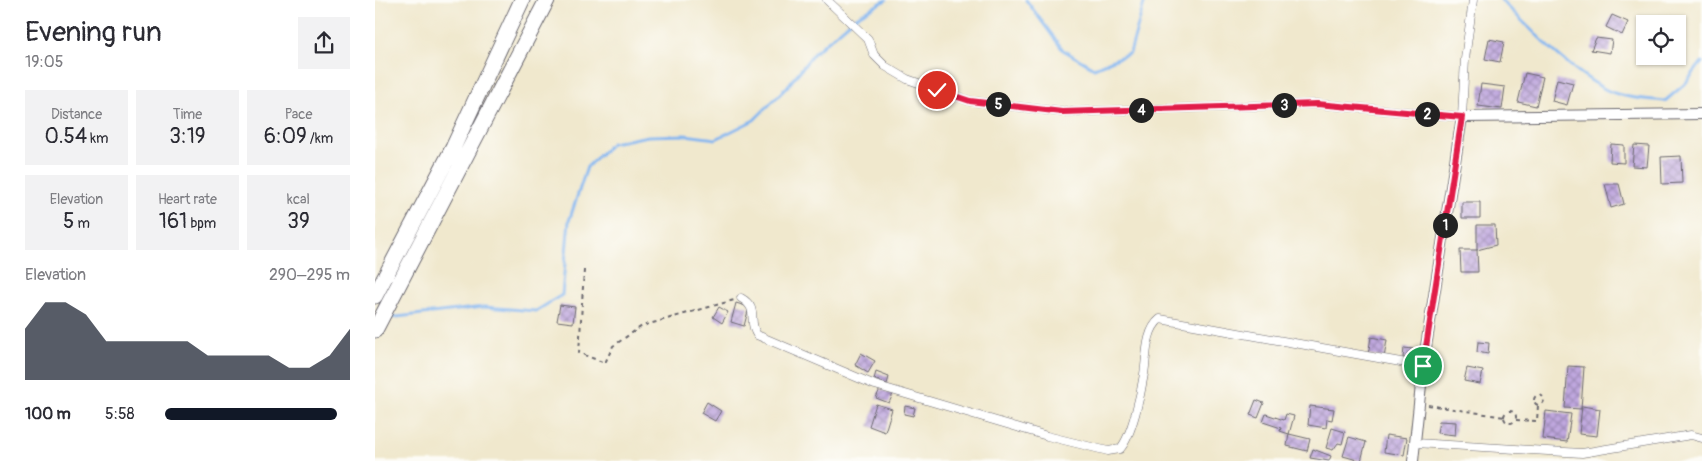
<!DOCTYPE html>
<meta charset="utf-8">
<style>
:root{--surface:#fff;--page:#f2f2f3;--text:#2b2b33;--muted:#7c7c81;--accent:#111827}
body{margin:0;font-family:Pangolin,sans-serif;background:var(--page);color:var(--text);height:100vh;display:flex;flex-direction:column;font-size:19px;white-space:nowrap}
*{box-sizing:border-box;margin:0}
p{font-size:16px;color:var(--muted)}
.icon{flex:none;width:28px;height:28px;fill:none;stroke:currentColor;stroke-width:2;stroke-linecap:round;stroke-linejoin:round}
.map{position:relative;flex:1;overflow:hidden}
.drawer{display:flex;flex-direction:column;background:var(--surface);width:375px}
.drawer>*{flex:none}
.buttons{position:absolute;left:1261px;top:15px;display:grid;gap:10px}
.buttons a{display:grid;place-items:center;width:50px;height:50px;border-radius:0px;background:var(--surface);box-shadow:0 1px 4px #0004;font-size:25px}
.pin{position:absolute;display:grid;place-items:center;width:42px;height:42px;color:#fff;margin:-21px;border:2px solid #fff;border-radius:50%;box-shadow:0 1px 5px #0007}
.km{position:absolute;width:25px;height:25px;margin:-12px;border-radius:50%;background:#222;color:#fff;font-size:14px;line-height:25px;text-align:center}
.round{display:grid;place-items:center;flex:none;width:52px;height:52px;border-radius:0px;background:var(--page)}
.summary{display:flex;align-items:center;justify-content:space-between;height:85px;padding:0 25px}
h1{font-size:28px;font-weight:600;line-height:38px}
.metrics{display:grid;grid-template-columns:repeat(3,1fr);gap:8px;height:85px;padding:5px 25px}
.metrics div{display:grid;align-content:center;border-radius:0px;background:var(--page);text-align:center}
.metrics b{font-size:21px;font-weight:600}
.metrics small{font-size:14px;font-weight:400}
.metrics p{font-size:14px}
.chart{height:140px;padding:10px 25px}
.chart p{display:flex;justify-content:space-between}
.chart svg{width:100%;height:90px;margin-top:5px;fill:var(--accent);opacity:.7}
ul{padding:0 25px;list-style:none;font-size:16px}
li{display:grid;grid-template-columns:80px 60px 1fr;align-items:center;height:38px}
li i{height:12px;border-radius:6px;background:var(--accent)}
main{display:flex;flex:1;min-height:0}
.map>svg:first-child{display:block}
</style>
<main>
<section class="drawer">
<div class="summary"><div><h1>Evening run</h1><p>19:05</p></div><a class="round"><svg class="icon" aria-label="share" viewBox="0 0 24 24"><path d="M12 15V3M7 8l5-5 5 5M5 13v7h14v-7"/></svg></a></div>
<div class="metrics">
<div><p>Distance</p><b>0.54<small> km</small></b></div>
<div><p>Time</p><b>3:19</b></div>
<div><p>Pace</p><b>6:09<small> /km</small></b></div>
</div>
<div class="metrics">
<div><p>Elevation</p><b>5<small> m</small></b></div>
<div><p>Heart rate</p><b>161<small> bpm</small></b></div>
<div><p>kcal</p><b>39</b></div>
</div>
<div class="chart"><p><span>Elevation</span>290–295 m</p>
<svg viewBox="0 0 160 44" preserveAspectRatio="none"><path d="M0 44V19L10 6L20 6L30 12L40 25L50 25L60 25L70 25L80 25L90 32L100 32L110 32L120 32L130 38L140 38L150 32L160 19V44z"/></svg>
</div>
<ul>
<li><b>100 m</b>5:58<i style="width:93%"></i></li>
</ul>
</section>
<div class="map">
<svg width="1327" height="461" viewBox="0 0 1327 461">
<defs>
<pattern id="building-cross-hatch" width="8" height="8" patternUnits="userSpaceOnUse" patternTransform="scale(1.25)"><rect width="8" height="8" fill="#bfa7de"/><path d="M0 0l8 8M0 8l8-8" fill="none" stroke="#9b88b5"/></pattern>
</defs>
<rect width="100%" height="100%" fill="#fdfcf7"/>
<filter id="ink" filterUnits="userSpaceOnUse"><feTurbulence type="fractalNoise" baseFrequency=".02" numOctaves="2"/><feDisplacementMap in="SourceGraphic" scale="10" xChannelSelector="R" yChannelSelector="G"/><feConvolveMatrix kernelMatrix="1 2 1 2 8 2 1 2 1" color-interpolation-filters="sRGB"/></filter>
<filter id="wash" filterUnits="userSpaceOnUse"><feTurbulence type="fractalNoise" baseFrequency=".0096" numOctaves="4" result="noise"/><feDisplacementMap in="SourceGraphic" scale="20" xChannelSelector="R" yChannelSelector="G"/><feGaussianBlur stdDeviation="1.12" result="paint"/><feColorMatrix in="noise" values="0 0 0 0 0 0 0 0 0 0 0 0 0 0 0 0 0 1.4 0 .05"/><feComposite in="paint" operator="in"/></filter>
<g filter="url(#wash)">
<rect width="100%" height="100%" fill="#f0e8cd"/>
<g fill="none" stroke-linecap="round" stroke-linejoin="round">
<path stroke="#83b6f0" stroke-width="3" d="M651 0 688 50 719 68 755 53 770 0
M1126 0C1157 30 1188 64 1226 87 1244 98 1269 99 1290 101L1310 84 1327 62
M13 318 109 307 161 311 187 295 194 221 212 167 237 143 273 136 310 135 341 139 379 120 412 87 439 53 481 17 511 0"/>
</g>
<g id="blocks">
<path fill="url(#building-cross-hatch)" d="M1237 15 1253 22 1247 35 1231 27Z
M1221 38 1237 40 1235 53 1216 50Z
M1114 39 1129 42 1125 62 1110 59Z
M1150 73 1168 77 1161 106 1143 102Z
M1182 79 1198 83 1192 105 1177 101Z
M1106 84 1130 87 1127 109 1103 106Z
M1236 144 1249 145V163L1235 162Z
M1259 145 1274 146 1272 167 1257 166Z
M1306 156 1307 183 1287 184 1286 157Z
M1230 184H1244L1249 204 1236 208Z
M1087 202H1105V218H1087Z
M1102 225H1120L1121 245 1102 250 1103 272H1086L1085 250H1102Z
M361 303 374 307 369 326 356 322Z
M185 305 200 307 198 323 182 321Z
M344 307 353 312 347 323 338 317Z
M996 337 1012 340 1009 358 993 355Z
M1103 342 1114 343 1113 354 1102 352Z
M1029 348 1038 349 1037 359 1028 358Z
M486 353 500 361 493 373 480 365Z
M1193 366 1209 367 1206 409 1190 408Z
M1092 368 1108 371 1105 384 1089 381Z
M501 372 514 377 512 384 499 379Z
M505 389 518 394 514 403 501 398Z
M881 400 889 403 883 418 875 415Z
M332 402 346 411 340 421 326 413Z
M501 404 517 409 510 432 494 426Z
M530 406 540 408 538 416 529 414Z
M935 406 959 409 957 420 952 419 951 428 933 425Z
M1207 406 1225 409 1222 436 1204 434Z
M1171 411 1196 414 1192 442 1168 439Z
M891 414 909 420 911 414 919 416 914 434 905 431 906 428 888 422Z
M1064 421 1081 422 1080 435 1062 433Z
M957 428 970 432 967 444 963 443 958 450 951 448Z
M914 434 935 439 932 451 912 446Z
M1011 435 1032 438 1029 455 1009 452Z
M974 437 991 442 986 461 968 456Z
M938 449 956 456 954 461 935 458Z"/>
</g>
</g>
<g filter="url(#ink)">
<use href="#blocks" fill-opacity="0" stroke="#6a676e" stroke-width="1"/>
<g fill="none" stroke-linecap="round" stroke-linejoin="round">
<defs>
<path id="minor" d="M452 0 493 39 499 55 510 66 532 79 595 101 687 112 942 104 1087 117 1090 59 1098 0
M366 298C385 309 372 320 382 335L500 385 672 436 733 451 745 449C757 436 766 393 769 374 772 357 770 331 785 319L1048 366
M1041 443 1207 453 1316 435 1327 438"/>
<path id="tertiary" d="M1038 461 1048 366 1087 117 1327 114"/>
<path id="motorway" d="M0 296 78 148 147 0
M0 330 172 0"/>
</defs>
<use href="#minor" stroke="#6a676e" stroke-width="9"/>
<use href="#tertiary" stroke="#6a676e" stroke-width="12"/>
<use href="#motorway" stroke="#6a676e" stroke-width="17"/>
<path stroke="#6a676e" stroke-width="2" stroke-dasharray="4 4" stroke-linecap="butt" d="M209 270 204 353 230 363 238 346 267 326 359 300
M1159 400a5 5 0 1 1 10 0a5 5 0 1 1-10 0Z
M1053 405 1129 417
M1129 417a6 6 0 1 1 12 0a6 6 0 1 1-12 0Z
M1141 420 1162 421 1163 405"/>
<use href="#minor" stroke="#fff" stroke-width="8"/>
<use href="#tertiary" stroke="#fff" stroke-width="10"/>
<use href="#motorway" stroke="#fff" stroke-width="15"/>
</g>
</g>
<g fill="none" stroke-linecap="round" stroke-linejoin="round" filter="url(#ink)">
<defs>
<path id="route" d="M562 90 595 101 687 112 942 104 1087 117 1048 366"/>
</defs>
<use href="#route" stroke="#fff" stroke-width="10"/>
<use href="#route" stroke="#e11d48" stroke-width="6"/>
</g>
</svg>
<div class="buttons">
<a><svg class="icon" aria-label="locate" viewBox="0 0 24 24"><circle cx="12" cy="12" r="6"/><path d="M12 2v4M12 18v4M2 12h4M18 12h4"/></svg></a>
</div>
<div class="pin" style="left:1048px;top:366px;background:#1e9e55"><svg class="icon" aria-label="arrive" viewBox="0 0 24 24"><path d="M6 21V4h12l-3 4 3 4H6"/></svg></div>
<div class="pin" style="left:562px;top:90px;background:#d93025"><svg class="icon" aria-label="check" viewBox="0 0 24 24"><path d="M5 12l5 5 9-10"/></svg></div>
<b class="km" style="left:1070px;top:225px">1</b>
<b class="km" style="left:1052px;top:114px">2</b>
<b class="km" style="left:909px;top:105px">3</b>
<b class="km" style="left:766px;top:110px">4</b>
<b class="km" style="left:623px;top:104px">5</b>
</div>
</main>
